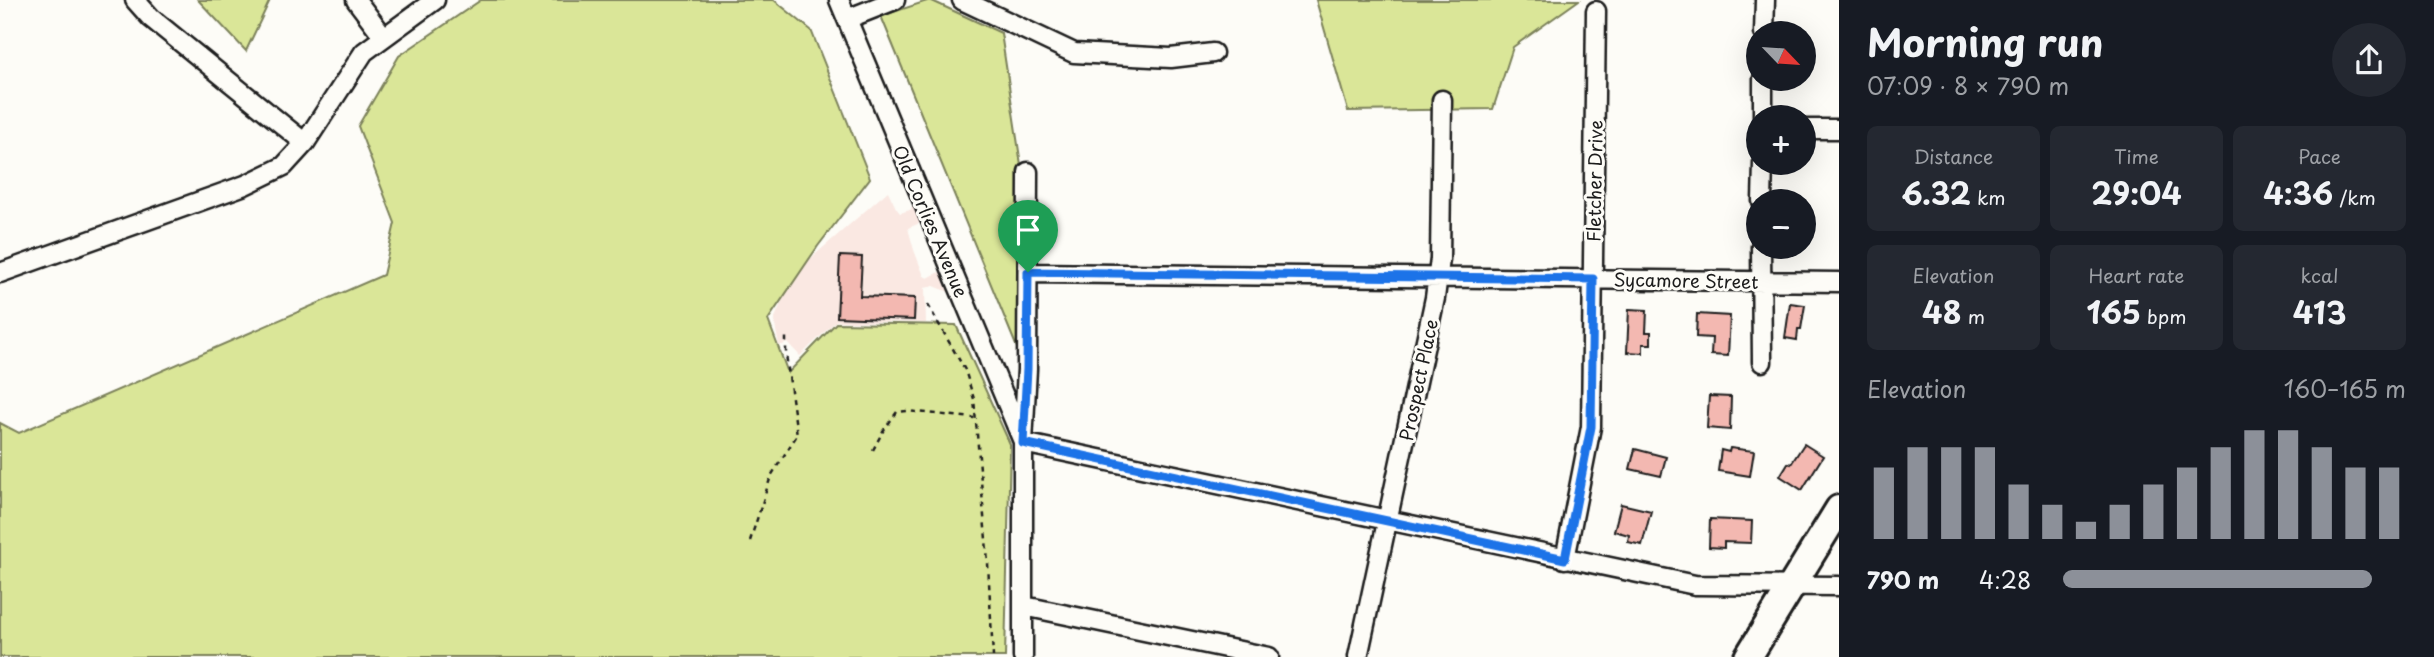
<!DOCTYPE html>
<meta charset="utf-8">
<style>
:root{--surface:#171b24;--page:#242831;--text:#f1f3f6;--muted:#9ea1a6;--accent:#8c9099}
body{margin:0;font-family:"Playpen Sans",sans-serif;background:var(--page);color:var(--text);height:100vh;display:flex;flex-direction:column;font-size:26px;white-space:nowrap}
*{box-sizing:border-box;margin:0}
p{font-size:23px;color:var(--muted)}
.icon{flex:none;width:38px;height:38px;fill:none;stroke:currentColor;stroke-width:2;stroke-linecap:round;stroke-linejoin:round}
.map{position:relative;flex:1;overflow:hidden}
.panel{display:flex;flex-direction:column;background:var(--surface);width:595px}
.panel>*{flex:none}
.needle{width:46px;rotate:115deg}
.controls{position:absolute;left:1746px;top:21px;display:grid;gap:14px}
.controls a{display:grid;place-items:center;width:70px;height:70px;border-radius:50%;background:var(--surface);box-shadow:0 7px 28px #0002;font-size:35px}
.pin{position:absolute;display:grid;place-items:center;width:60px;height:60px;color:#fff;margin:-72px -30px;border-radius:50% 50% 50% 0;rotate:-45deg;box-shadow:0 0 7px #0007}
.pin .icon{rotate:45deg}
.round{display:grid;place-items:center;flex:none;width:74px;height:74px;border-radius:37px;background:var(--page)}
.overview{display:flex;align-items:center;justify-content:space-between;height:119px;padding:0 28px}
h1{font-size:38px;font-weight:700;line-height:52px}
.metrics{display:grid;grid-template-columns:repeat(3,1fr);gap:10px;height:119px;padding:7px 28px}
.metrics div{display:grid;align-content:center;border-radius:10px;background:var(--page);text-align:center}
.metrics b{font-size:30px;font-weight:700}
.metrics small{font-size:19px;font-weight:400}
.metrics p{font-size:19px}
.chart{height:196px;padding:14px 28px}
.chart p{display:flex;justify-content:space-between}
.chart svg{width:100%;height:126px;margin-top:7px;stroke:var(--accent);stroke-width:6}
ul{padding:0 28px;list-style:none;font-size:23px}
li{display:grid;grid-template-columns:112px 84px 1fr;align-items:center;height:52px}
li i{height:18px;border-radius:9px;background:var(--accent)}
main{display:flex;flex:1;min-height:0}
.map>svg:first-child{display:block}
</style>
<main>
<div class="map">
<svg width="1839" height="657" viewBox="0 0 1839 657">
<rect width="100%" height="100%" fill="#fdfcf7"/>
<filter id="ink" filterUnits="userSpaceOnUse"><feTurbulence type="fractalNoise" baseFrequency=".0143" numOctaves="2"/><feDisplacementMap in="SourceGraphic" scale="14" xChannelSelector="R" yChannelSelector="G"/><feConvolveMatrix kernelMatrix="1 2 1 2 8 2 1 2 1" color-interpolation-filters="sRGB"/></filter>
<g filter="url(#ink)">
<path fill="#fae8e2" d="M888 191 896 208 900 213 910 210 915 201 924 225 920 223 908 228 914 250 924 276 928 278 941 271 949 292 934 286 925 288 926 323 836 321 800 356 788 343 779 346 774 320 794 273Z"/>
<path fill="#dae698" stroke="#7b815a" stroke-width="2" d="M198 0H270L246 51Z
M481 0H774L811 30 870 178 818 246 768 320 788 373 836 323 956 325 1010 444 1005 657H0V423L19 433 383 275 395 223 358 126 399 56Z
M930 0 1001 33 1025 191 1022 360 881 16Z
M1316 0H1579L1513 47 1493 109 1348 111Z"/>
<path fill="#f3b8b1" stroke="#1c1c1c" stroke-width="2" d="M840 256 862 257 860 296 915 298 914 320 837 317Z
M1790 303 1805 305 1801 329H1798L1797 340 1785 338Z
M1629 309 1647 310 1646 332H1651V344H1643V353L1627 352Z
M1697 314 1730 316 1728 356 1711 355 1712 338 1696 337Z
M1709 396 1731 397 1730 430 1707 428Z
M1804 444 1823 456 1802 490 1780 476 1788 463 1791 464Z
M1730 448 1754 451 1750 476 1718 471 1721 450 1729 452Z
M1635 449 1666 457 1661 476 1630 469Z
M1621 504 1651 511 1642 545 1628 542 1629 535 1614 531Z
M1710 519 1752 521 1751 543 1724 542V548L1709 547Z"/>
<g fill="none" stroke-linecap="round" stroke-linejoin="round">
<defs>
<path id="minor" d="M135 0 151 18 305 143
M356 0 384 37
M839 0 1022 439
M962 0 1074 53 1171 58 1213 53
M847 19 895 0
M1764 33 1765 0
M1763 117V79
M1804 129H1839
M1762 201 1763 163
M1761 247 1762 362
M0 273 245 185 284 166 305 143 364 52 435 0
M1028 273 1839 282
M1023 443 1695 585 1839 586
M1565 559 1591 427 1596 11
M1024 606 1269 657
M1023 657V443L1027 369 1028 172
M1358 657 1435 298 1440 259 1442 100"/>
<path id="highway" d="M1748 657 1839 509"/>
</defs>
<use href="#minor" stroke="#1c1c1c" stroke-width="23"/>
<use href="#highway" stroke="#1c1c1c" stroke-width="32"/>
<path stroke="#1c1c1c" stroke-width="2.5" stroke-dasharray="5 5" stroke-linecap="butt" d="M928 305 965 370 974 399 988 563 993 657
M873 450 883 431 897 412 907 411 974 418
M750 541 771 476 797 435 786 354V334"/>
<use href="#minor" stroke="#fdfcf7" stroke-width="18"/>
<use href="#highway" stroke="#fdfcf7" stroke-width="26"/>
</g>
</g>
<g fill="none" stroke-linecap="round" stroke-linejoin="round" filter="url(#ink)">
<defs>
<path id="route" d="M1028 272 1593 279 1591 427 1565 559 1023 443 1027 369Z"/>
</defs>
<use href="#route" stroke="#fff" stroke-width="14"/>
<use href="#route" stroke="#1a73e8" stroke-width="9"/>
</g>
<g text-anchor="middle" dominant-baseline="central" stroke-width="6" stroke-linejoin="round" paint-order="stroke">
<g font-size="18" fill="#1c1c1c" stroke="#fdfcf7">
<text transform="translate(1594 181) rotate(-89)">Fletcher Drive</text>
<text transform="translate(931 221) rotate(67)">Old Corlies Avenue</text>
<text transform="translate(1686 280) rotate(1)">Sycamore Street</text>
<text transform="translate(1418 380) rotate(-78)">Prospect Place</text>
</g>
</g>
</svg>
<div class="controls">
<a><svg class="needle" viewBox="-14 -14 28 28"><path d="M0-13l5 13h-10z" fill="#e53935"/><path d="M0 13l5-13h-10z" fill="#9ea1a6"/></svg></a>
<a>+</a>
<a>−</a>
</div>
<div class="pin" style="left:1028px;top:272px;background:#1e9e55"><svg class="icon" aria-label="arrive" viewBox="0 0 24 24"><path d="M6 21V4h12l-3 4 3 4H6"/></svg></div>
</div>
<section class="panel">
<div class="overview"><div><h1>Morning run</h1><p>07:09 · 8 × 790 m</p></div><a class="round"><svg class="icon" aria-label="share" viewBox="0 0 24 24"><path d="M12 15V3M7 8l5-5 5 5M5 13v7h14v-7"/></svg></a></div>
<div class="metrics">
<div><p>Distance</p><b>6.32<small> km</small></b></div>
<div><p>Time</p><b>29:04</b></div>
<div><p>Pace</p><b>4:36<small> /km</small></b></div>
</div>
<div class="metrics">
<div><p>Elevation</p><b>48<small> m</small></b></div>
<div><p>Heart rate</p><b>165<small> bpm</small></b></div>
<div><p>kcal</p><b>413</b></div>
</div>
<div class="chart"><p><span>Elevation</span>160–165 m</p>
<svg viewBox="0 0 160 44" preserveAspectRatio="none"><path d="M5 44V19M15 44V12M25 44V12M35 44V12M45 44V25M55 44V32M65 44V38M75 44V32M85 44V25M95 44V19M105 44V12M115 44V6M125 44V6M135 44V12M145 44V19M155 44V19"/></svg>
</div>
<ul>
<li><b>790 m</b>4:28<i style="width:90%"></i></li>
</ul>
</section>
</main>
